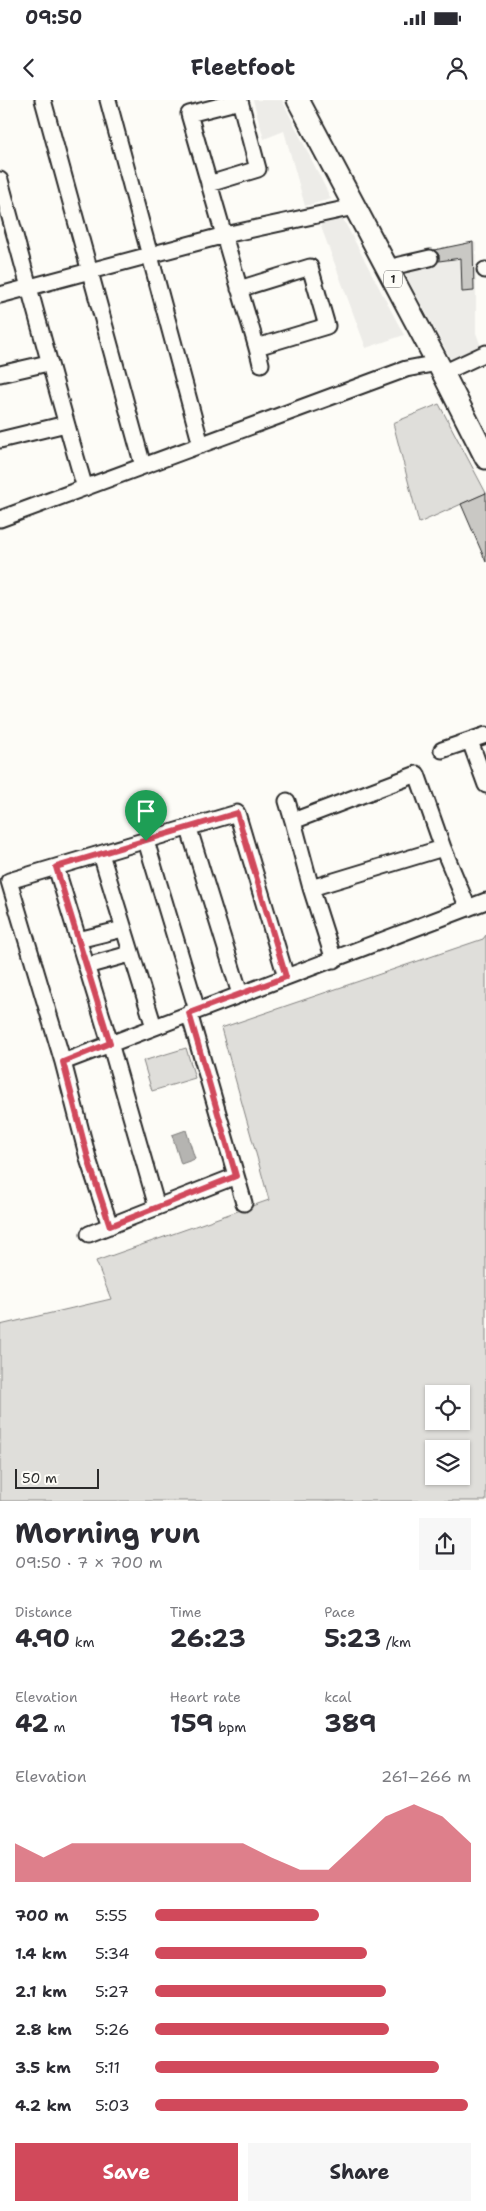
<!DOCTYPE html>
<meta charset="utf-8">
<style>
:root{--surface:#fff;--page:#f7f7f7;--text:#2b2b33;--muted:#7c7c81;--accent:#d1495b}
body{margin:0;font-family:"Shantell Sans",sans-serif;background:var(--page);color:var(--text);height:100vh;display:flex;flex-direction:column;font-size:19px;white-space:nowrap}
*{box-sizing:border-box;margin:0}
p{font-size:16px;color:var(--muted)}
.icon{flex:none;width:28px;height:28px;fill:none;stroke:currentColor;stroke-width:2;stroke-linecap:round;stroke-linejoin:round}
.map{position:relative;height:1401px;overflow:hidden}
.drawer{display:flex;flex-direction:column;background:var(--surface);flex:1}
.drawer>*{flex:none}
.buttons{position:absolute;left:425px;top:1285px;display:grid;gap:10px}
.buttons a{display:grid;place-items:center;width:45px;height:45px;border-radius:0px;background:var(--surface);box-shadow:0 1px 4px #0004;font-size:25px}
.scale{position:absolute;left:15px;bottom:12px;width:84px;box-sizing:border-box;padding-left:5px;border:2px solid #2b2b2b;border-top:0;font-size:14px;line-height:18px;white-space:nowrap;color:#2b2b2b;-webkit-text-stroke:4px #fdfcf7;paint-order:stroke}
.pin{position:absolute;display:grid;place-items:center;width:42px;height:42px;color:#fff;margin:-51px -21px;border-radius:50% 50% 50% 0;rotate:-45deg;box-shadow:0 0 5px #0007}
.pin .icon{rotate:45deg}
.round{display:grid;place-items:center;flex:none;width:52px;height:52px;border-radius:0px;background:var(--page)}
.head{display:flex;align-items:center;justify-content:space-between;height:85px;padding:0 15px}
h1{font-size:28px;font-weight:700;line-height:38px}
.stats{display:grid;grid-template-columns:repeat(3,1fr);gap:8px;height:85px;padding:5px 15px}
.stats div{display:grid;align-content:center}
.stats b{font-size:25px;font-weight:700}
.stats small{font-size:14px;font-weight:400}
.stats p{font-size:14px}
.chart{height:140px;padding:10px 15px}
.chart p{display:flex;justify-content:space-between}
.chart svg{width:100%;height:90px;margin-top:5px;fill:var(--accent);opacity:.7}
.cta{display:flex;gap:10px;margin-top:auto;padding:10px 15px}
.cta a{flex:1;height:58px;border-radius:0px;background:var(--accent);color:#fff;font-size:20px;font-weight:700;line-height:58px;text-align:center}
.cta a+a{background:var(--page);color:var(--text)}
ul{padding:0 15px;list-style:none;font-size:16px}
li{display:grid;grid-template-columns:80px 60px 1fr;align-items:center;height:38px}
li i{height:12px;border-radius:6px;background:var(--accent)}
.status{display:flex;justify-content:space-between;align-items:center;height:35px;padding:0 25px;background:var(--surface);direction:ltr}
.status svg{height:14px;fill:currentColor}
header{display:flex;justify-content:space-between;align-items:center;height:65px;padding:0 15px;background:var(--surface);font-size:22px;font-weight:700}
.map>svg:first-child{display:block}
</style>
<div class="status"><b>09:50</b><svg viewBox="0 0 49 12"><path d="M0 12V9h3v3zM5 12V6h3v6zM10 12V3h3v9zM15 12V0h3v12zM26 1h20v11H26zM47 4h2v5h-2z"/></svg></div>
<header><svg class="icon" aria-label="back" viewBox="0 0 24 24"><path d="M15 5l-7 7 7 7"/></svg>Fleetfoot<svg class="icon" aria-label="person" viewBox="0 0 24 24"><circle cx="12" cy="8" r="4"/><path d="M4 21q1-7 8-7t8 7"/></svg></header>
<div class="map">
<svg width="486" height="1401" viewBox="0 0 486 1401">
<rect width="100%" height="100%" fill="#fdfcf7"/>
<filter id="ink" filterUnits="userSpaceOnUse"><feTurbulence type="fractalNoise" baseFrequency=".02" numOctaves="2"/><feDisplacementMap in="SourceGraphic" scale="10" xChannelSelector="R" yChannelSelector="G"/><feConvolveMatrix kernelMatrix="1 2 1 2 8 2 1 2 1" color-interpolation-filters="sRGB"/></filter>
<g filter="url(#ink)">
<path fill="#edece8" d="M253 0H282L331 99 305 106 284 31 264 39Z
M342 117 404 235 366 248 320 124Z
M476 143V233L482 249 452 261 395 155Z"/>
<path fill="#dfdeda" stroke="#858482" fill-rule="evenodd" d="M439 304 486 393 419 423 393 323Z
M486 835V1401H0V1225L111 1199 96 1161 269 1100 221 928 483 839ZM434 1294H461V1321H434ZM434 1349H461V1376H434Z
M186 948 195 978 152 991 143 961Z"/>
<path fill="#b5b4b1" stroke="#7e7d7b" d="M186 1030 195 1059 181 1064 172 1035Z"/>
<path fill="#c9c8c4" stroke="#2b2b2b" d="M473 142 474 191 462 192 461 158 439 161V155L434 150Z
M486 393V462L461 404Z"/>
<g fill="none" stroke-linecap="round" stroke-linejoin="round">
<defs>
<path id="minor" d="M43 0 143 366
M108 0 201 345
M0 80C28 183 55 286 85 388
M209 84 258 69 240 1 189 14C206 72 222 129 239 187 246 213 255 238 261 264
M387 168 430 158
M485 170H486
M239 189 310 167 327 226 257 247
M0 195 225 135 354 107
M443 273 486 253
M0 274 48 263
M0 340 66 324
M0 419 406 269 438 263
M470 641 486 685
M442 650 486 635
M287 701 293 721
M189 729 240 894
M146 741 197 910
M101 754 154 927
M56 767 110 943 157 1107
M311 788 443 748
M78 840 123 829
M334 860 311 788 293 721 417 674 443 748 468 808
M86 866 130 854
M189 913 244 1103
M63 962 486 801
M110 1126 89 1062 63 962 9 781 237 713 286 877
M89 1134 236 1076"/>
<path id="highway" d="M298 0 443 273 486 358"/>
</defs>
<use href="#minor" stroke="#2b2b2b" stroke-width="19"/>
<use href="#highway" stroke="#2b2b2b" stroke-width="25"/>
<use href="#minor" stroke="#fdfcf7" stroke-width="15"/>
<use href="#highway" stroke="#fdfcf7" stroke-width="21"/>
</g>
</g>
<g fill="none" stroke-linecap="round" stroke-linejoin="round" filter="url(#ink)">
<defs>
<path id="route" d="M237 713 286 877 189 913 236 1076 110 1126 89 1062 63 962 110 943 56 767Z"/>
</defs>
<use href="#route" stroke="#fff" stroke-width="10"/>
<use href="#route" stroke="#d1495b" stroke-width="6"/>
</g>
<g text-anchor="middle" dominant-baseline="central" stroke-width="4" stroke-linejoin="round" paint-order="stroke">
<rect fill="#fdfcf7" stroke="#6a6a68" stroke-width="1" x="384" y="170.5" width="18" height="17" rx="4"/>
<g font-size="11" font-weight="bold" fill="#2b2b2b">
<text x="393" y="179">1</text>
</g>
</g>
</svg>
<div class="buttons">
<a><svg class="icon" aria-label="locate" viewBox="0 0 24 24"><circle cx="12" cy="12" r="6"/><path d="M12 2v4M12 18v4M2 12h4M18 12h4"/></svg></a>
<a><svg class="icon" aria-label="layers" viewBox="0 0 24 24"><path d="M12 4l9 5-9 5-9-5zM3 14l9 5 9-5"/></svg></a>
</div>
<div class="scale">50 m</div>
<div class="pin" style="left:146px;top:741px;background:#1e9e55"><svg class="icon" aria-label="arrive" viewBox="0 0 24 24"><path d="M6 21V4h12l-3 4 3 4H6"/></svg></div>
</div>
<section class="drawer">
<div class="head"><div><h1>Morning run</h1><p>09:50 · 7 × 700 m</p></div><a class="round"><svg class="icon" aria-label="share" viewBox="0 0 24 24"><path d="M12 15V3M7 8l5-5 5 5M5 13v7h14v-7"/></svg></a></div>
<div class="stats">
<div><p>Distance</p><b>4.90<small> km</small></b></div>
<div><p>Time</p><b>26:23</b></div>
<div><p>Pace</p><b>5:23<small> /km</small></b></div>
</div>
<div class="stats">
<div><p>Elevation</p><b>42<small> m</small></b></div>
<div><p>Heart rate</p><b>159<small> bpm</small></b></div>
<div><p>kcal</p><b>389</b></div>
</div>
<div class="chart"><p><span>Elevation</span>261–266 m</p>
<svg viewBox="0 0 160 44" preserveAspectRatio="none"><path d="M0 44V25L10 32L20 25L30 25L40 25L50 25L60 25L70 25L80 25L90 32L100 38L110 38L120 25L130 12L140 6L150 12L160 25V44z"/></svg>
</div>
<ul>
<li><b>700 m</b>5:55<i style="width:52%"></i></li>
<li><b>1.4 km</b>5:34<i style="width:67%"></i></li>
<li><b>2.1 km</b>5:27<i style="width:73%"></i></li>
<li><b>2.8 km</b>5:26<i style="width:74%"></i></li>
<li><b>3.5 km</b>5:11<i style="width:90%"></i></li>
<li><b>4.2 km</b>5:03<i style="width:99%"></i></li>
</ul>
<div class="cta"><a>Save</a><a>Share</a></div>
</section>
